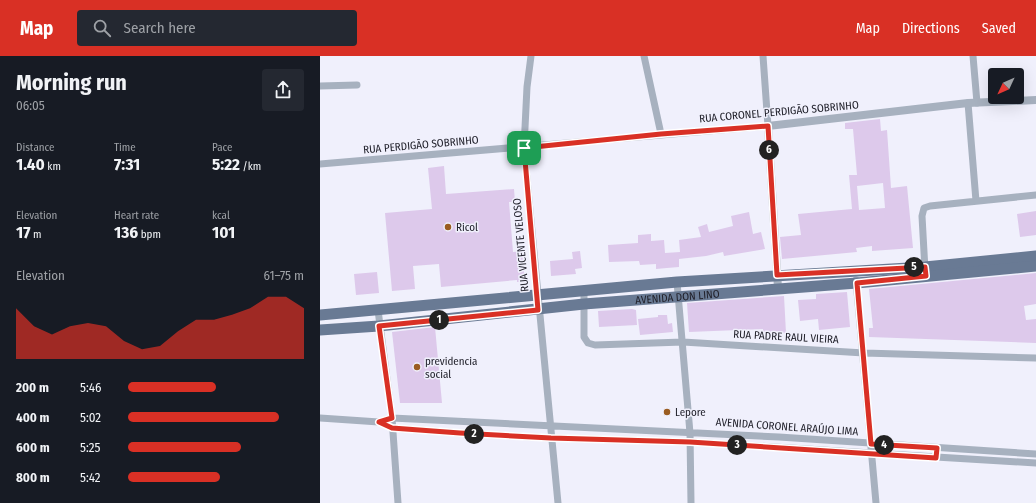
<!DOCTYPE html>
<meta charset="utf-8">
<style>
:root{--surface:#171b24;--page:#242831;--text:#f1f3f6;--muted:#9ea1a6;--accent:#d93025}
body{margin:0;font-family:"Fira Sans Condensed",sans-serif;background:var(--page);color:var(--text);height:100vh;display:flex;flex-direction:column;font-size:15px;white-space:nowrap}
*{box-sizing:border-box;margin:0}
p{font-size:13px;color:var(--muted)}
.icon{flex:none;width:22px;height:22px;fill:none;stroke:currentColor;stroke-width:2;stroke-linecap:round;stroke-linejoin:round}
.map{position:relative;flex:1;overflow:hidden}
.side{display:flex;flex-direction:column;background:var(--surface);width:320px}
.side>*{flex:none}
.needle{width:26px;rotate:226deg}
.buttons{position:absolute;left:668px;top:12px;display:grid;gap:8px}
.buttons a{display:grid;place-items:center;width:36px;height:36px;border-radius:4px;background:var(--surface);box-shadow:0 4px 16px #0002;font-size:20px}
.pin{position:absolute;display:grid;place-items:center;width:34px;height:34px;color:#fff;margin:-17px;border-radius:8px;box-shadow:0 2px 6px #0006}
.km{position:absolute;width:20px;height:20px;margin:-10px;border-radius:50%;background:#222;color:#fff;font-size:11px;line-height:20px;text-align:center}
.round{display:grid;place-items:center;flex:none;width:42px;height:42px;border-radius:4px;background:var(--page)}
.head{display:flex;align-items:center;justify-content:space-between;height:68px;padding:0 16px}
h1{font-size:22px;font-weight:700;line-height:30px}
.metrics{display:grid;grid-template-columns:repeat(3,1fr);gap:6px;height:68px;padding:4px 16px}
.metrics div{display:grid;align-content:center}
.metrics b{font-size:17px;font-weight:700}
.metrics small{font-size:11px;font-weight:400}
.metrics p{font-size:11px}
.chart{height:112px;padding:8px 16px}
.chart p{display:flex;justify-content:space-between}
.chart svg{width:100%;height:72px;margin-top:4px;fill:var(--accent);opacity:.7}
ul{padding:0 16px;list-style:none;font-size:13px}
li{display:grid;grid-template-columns:64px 48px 1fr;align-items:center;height:30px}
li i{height:10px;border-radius:5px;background:var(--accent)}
header{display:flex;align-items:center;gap:24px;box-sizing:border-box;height:56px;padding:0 20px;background:var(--accent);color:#fff}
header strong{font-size:19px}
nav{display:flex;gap:22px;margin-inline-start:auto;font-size:14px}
.search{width:280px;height:36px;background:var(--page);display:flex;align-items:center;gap:10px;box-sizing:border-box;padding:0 14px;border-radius:4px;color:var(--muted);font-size:15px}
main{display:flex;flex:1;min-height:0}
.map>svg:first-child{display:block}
</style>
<header>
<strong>Map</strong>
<div class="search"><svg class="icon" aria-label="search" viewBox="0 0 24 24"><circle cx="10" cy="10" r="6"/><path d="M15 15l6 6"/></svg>Search here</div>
<nav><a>Map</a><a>Directions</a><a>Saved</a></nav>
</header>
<main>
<section class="side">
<div class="head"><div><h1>Morning run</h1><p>06:05</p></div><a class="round"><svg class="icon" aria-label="share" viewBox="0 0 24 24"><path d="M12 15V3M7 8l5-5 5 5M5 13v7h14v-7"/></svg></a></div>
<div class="metrics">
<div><p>Distance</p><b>1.40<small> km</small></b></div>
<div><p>Time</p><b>7:31</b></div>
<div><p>Pace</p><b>5:22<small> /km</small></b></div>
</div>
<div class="metrics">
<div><p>Elevation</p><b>17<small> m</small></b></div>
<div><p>Heart rate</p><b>136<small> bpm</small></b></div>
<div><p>kcal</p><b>101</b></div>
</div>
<div class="chart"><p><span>Elevation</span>61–75 m</p>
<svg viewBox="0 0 160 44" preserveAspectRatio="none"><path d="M0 44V13L10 24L20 29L30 24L40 22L50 24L60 33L70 38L80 36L90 27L100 20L110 20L120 17L130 13L140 6L150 6L160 13V44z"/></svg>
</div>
<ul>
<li><b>200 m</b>5:46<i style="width:50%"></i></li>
<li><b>400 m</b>5:02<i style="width:86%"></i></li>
<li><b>600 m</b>5:25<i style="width:64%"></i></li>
<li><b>800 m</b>5:42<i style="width:52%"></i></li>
</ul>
</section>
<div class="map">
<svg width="716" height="447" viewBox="0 0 716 447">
<rect width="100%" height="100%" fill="#f0f0fc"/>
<path fill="#ddc9eb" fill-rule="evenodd" d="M560 63 561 75 567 74 571 132 587 130 593 192 552 195V190L536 192 537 196 462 203 460 181 481 179 478 158 532 153 529 119H537L533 73H525V67ZM563 127 565 152 539 154 537 130Z
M124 110 126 138 194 133 195 146H189L193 196 202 195 205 226H197V224L121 231 119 208 93 210 95 233 72 235 65 157 112 153 108 112Z
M716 155V179L700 181 697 158Z
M429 156 433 178 441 176 445 193 404 200 403 196 386 200 359 203V211L347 212 336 213V208L320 209 319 205 289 206 288 189 318 187V179L331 178V185L344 184 345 197 360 196 359 184 381 181 378 171 387 168 389 176 413 170 411 160Z
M260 195 262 212 255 213 256 218 231 220 230 205 253 203 252 196Z
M57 216 59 237 36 239 34 218Z
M716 217V248L704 250 706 264 716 263V287L549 281V272H553L549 233Z
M527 236 530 271 499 274 498 263 480 265 478 244 496 243V238Z
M464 240 466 277 449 278V276H443V273L369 276 367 247Z
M312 253 316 254 317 269 279 271 278 255Z
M338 259H347L348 268 352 267 353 276 320 279 318 263 338 261Z
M115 271 122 347H80L72 276Z"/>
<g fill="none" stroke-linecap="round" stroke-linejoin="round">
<path stroke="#a7b1bf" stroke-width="7" d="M211 0 207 31 204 92 238 447
M324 0 341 78
M653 0 657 47
M0 30 37 29
M648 47 656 145
M0 108 448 70 443 0
M605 214 602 160 604 152 610 150 716 139
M536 224 556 447
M357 226 370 377 371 447
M264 235V281L268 287 275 289 363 286 544 297 716 302
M58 254 72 362 78 447
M0 362 59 366 72 372 140 377 231 382 370 386 716 407
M59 366 72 362 459 381 716 398"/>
<path stroke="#a7b1bf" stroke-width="8" d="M458 232 448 70 648 47 716 44"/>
<g stroke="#697a94" stroke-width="11">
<path d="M0 259 357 226 605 211 716 200"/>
<path id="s1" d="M0 274 59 270 264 248 537 227 716 210"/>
</g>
</g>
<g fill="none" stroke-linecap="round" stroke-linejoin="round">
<defs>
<path id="route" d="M448 70 457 219 605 211 606 220 537 227 551 388 617 392 616 402 370 386 231 382 140 377 72 372 59 366 72 362 59 270 218 254 204 92 341 78Z"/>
</defs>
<use href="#route" stroke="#fff" stroke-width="8"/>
<use href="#route" stroke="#d93025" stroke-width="5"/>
</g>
<g fill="#9a5c21" stroke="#f0f0fc" stroke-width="1.5">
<circle cx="128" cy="171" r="4"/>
<circle cx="97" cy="311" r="4"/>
<circle cx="347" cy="356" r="4"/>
</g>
<g text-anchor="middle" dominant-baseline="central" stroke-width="3" stroke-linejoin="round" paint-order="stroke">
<g font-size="11" fill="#22222c" stroke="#f0f0fc">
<text transform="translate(459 56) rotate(-5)">RUA CORONEL PERDIGÃO SOBRINHO</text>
<text transform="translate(101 89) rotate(-5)">RUA PERDIGÃO SOBRINHO</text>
<text transform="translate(201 189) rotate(-95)">RUA VICENTE VELOSO</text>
<text stroke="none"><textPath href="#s1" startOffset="359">AVENIDA DON LINO</textPath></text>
<text transform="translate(466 281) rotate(3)">RUA PADRE RAUL VIEIRA</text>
<text transform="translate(467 371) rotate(4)">AVENIDA CORONEL ARAÚJO LIMA</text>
</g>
<g font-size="11" fill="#22222c" stroke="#f0f0fc" text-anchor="start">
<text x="136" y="171">Ricol</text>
<text x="105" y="305">previdencia<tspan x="105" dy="13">social</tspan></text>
<text x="355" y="356">Lepore</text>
</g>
</g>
</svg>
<div class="buttons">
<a><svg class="needle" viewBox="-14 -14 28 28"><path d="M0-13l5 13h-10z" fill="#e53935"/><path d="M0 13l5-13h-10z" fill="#9ea1a6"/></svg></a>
</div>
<div class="pin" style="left:204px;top:92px;background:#1e9e55"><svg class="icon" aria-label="arrive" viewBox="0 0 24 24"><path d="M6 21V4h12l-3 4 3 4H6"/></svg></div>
<b class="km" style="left:119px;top:264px">1</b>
<b class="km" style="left:154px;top:378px">2</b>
<b class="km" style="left:417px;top:389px">3</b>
<b class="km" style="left:564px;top:389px">4</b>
<b class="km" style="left:594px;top:211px">5</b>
<b class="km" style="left:449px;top:94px">6</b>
</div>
</main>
